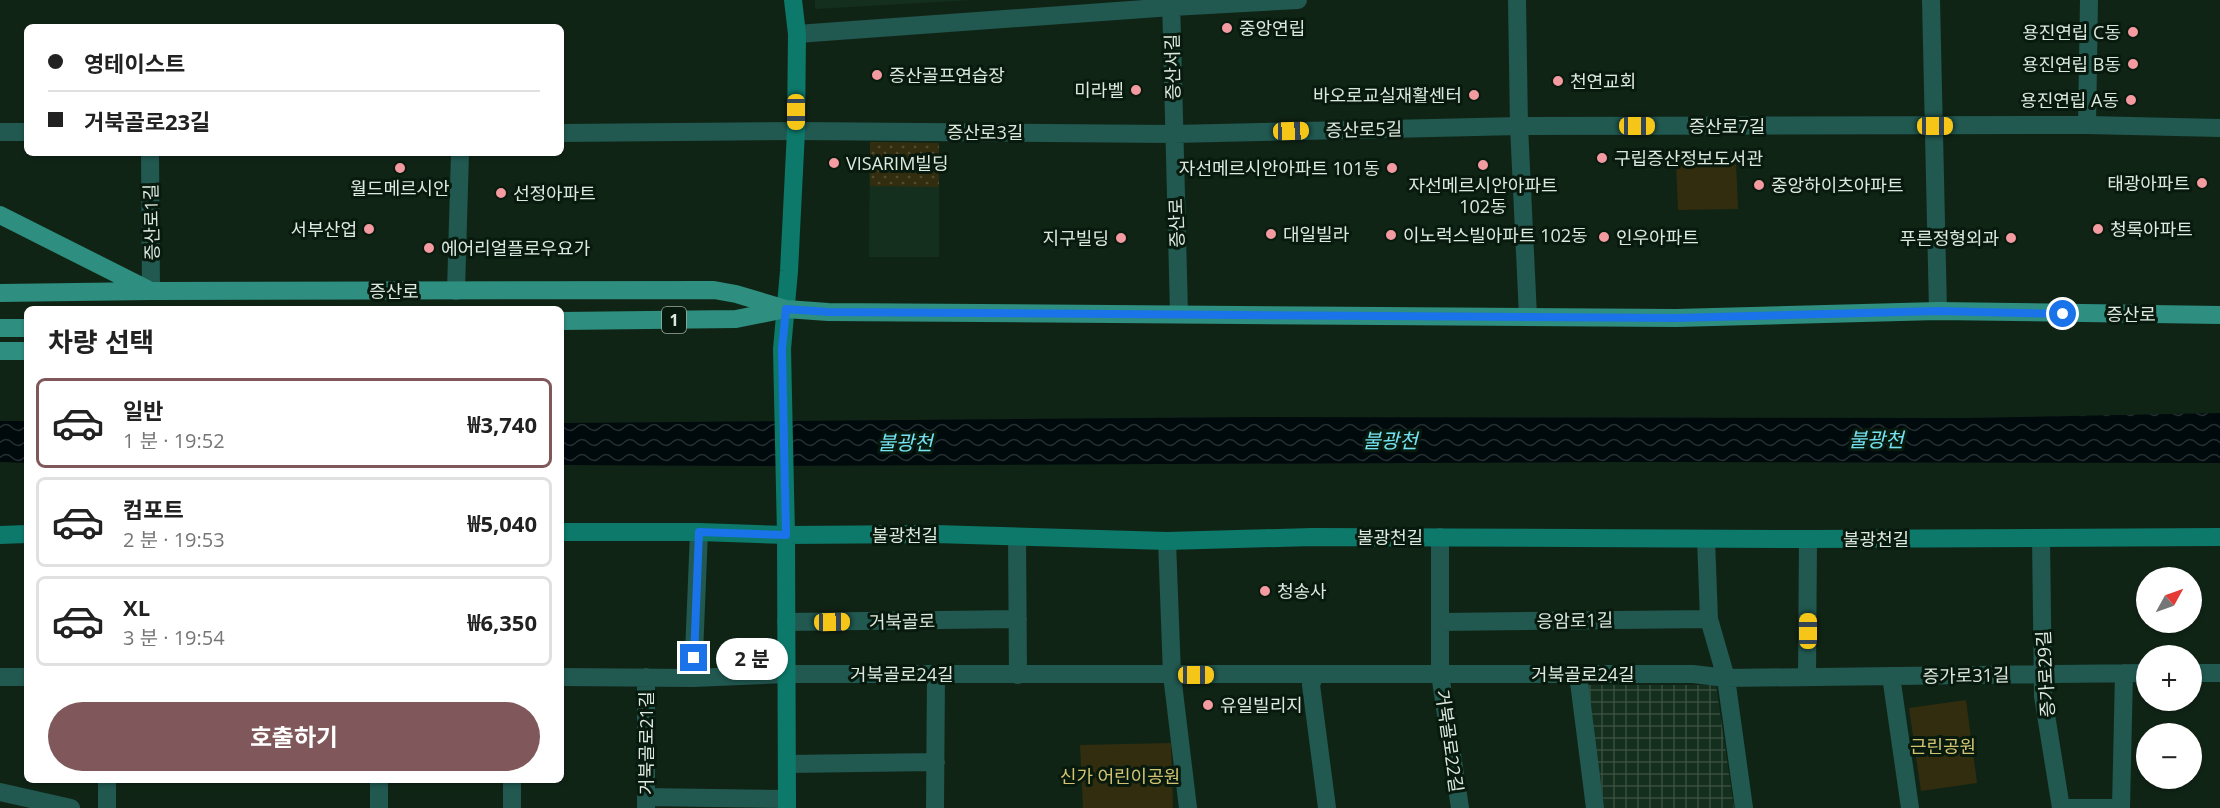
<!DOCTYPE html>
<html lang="ko">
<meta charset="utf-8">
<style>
:root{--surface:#fff;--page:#f6f6f6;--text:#222;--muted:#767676;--line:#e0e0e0;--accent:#80585b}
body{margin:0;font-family:"Open Sans","Noto Sans KR",sans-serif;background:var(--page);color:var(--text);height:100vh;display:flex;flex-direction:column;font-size:22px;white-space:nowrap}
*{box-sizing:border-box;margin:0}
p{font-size:20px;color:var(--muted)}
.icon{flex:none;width:33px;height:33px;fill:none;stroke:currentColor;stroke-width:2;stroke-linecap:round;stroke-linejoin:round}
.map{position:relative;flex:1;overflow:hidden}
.panel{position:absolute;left:24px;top:306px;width:540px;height:477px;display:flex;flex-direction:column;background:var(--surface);border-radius:9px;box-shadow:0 2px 4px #0004}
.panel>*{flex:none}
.hud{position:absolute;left:24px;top:24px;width:540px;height:132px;border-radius:9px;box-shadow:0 2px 4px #0004;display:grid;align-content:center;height:132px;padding:0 24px;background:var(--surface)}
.needle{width:39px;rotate:50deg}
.fabs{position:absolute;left:2136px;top:567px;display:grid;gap:12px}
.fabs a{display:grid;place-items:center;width:66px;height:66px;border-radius:50%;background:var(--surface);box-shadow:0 2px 4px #0004;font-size:30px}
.end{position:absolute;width:27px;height:27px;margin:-14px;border:8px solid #1a73e8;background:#fff;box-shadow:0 0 0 3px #fff}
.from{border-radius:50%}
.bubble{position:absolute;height:42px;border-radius:21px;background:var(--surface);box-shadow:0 2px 4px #0004;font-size:20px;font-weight:700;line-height:42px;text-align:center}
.car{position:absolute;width:18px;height:36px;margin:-18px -9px;border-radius:8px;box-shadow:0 0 4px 2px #0007;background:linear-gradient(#f5c518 24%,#345 0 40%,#f5c518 0 76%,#345 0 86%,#f5c518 0)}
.hud b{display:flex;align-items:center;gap:21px;height:57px;font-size:22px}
.hud b+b{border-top:2px solid var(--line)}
.hud i{width:15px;height:15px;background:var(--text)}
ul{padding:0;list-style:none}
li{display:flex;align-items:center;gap:18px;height:90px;margin:0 12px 9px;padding:0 12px;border:3px solid var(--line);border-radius:9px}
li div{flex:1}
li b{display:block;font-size:22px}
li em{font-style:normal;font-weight:700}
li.active{border-color:var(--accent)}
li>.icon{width:54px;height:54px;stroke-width:1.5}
h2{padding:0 24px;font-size:27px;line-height:72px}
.cta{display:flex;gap:12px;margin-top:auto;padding:12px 24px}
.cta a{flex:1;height:69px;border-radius:36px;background:var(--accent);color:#fff;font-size:24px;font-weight:700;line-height:69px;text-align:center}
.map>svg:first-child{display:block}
.built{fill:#152f1e}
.industrial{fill:url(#industrial-grid)}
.grass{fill:url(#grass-dots)}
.park{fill:#332d0f}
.water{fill:url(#water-waves)}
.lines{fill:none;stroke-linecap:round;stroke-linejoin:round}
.street{stroke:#215850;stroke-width:18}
.secondary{stroke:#0c796b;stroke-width:18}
.primary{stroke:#2e8e7f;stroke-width:18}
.route{stroke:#1a73e8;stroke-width:8}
.poi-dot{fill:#f49aa1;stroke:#071a0d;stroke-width:2}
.labels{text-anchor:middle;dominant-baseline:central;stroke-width:6;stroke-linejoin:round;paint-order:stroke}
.shield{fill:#071a0d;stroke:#9daba1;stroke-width:1.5}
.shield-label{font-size:16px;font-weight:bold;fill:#dde9e0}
.poi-label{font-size:18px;fill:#dde9e0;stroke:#071a0d;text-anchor:start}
.street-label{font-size:18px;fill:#dde9e0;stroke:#071a0d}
.park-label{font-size:18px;fill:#d3c372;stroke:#071a0d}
.water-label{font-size:20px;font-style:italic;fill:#74e2f3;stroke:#071a0d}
</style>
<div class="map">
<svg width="2220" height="808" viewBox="0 0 2220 808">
<defs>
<pattern id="industrial-grid" width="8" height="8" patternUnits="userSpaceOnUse" patternTransform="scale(1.5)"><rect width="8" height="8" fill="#152f1e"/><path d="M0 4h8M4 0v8" fill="none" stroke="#374d3e"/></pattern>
<pattern id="grass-dots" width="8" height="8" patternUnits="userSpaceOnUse" patternTransform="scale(1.5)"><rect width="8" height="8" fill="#332d0f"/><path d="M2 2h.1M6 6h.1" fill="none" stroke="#504b32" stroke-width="1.8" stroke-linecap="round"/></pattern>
<pattern id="water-waves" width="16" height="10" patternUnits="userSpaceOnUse" patternTransform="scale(1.5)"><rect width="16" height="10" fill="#000a0d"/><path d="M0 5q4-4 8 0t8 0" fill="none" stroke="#252e30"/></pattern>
</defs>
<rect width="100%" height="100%" fill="#102416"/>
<path class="built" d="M 815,0 L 972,0 L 815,9 Z
M 870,142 L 939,143 L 939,257 L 869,257 Z"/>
<path class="industrial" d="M 1587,685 L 1716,685 L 1734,808 L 1601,808 Z"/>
<path class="grass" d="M 870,142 L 939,143 L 939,187 L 870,186 Z"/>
<path class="park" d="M 1736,162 L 1738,209 L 1678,210 L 1676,163 Z
M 1966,700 L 1977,783 L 1921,791 L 1909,708 Z
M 1171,743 L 1173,808 L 1083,808 L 1080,745 Z"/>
<path class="water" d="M 2220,413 L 2220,463 L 1632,462 L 744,466 L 561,465 L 561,423 L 1256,417 L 1965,418 Z
M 0,421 L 27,421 L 27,463 L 0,462 Z"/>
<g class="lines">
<path class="street" d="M 1171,0 L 1179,313
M 1517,0 L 1519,126 L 1528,316
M 1931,0 L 1938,311
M 797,34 L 1172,7 L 1298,0
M 2087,125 L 2089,0
M 0,132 L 27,132
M 561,133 L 796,131 L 1173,134 L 1519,126 L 2087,125 L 2220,128
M 150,153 L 151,291
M 456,291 L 460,153
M 1017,537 L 1018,675
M 1440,537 L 1440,674 L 1460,808
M 2041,538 L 2043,696 L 2061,808
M 1706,539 L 1709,619 L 1726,678 L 1744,808
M 1167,541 L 1172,675 L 1188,808
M 786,622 L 1018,619
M 1440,622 L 1709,619
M 2192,673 L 2220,673
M 1315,674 L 1311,685 L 1327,808
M 1578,674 L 1595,808
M 1891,676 L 1910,808
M 0,677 L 27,677
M 561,677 L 693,678 L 786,674 L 1693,674 L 1726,678 L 2146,673
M 1807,677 L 1808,539
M 693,678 L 699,532
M 787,764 L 936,762
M 107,780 L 107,808
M 512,780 L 512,808
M 0,792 L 71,808
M 646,797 L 787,799
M 379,808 L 379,780
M 646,808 L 646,677
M 935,808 L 936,674
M 2061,808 L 2121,808
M 2121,808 L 2124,673"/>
<path class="secondary" d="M 561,532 L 699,532 L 786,535 L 935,534 L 1167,541 L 1312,537 L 1808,539 L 2220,537
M 0,535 L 27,534
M 787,808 L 786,535 L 782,349 L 789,271 L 796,131 L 797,34 L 793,0"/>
<path class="primary" d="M 0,215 L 147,289
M 0,293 L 151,291 L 714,290 L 736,294 L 786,309 L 828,312 L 1676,318 L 1938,311 L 2220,315
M 561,321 L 736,319 L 781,310
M 0,328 L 27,328
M 0,351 L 27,351"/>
</g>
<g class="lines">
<path class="route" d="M 694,658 L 699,532 L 786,535 L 782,349 L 786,309 L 828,312 L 1676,318 L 1938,311 L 2063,314"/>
</g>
<g class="poi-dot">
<circle cx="1227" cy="28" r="6"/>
<circle cx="2133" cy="32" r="6"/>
<circle cx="2133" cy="64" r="6"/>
<circle cx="877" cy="75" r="6"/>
<circle cx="1558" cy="81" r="6"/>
<circle cx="1136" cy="90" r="6"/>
<circle cx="1474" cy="95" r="6"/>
<circle cx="2131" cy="100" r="6"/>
<circle cx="1602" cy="158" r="6"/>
<circle cx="834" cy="163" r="6"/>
<circle cx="1483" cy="165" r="6"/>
<circle cx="400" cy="168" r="6"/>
<circle cx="1392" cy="168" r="6"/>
<circle cx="2202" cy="183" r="6"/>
<circle cx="1759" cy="185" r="6"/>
<circle cx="501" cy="193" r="6"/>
<circle cx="369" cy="229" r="6"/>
<circle cx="2098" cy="229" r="6"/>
<circle cx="1271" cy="234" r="6"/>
<circle cx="1391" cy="235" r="6"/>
<circle cx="1604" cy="237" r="6"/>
<circle cx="1121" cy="238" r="6"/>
<circle cx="2011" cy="238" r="6"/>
<circle cx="429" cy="248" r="6"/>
<circle cx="1265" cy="591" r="6"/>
<circle cx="1208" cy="705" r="6"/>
</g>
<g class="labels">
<rect class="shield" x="662" y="307" width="24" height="26" rx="4.5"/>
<g class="shield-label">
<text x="674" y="320">1</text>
</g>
<g class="poi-label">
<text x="1239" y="28">중앙연립</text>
<text x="2121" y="32" text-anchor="end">용진연립 C동</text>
<text x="2121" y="64" text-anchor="end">용진연립 B동</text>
<text x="889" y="75">증산골프연습장</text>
<text x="1570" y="81">천연교회</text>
<text x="1124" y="90" text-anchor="end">미라벨</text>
<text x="1462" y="95" text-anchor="end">바오로교실재활센터</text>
<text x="2119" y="100" text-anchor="end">용진연립 A동</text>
<text x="1614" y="158">구립증산정보도서관</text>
<text x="846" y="163">VISARIM빌딩</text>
<text x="1380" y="168" text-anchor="end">자선메르시안아파트 101동</text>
<text x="2190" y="183" text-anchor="end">태광아파트</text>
<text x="1483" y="185" text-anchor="middle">자선메르시안아파트<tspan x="1483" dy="21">102동</tspan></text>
<text x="1771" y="185">중앙하이츠아파트</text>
<text x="400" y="188" text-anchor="middle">월드메르시안</text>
<text x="513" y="193">선정아파트</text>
<text x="357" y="229" text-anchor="end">서부산업</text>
<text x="2110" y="229">청록아파트</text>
<text x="1283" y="234">대일빌라</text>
<text x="1403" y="235">이노럭스빌아파트 102동</text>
<text x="1616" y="237">인우아파트</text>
<text x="1109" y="238" text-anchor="end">지구빌딩</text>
<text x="1999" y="238" text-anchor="end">푸른정형외과</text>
<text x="441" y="248">에어리얼플로우요가</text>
<text x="1277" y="591">청송사</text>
<text x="1220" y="705">유일빌리지</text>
</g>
<g class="street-label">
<text transform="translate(1172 67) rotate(-91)">증산서길</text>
<text x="1727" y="126">증산로7길</text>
<text transform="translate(1364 129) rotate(-1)">증산로5길</text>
<text x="985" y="132">증산로3길</text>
<text transform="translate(151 222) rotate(-91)">증산로1길</text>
<text transform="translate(1176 223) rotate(-92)">증산로</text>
<text x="394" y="291">증산로</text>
<text x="2131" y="314">증산로</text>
<text x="905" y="535">불광천길</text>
<text x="1390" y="537">불광천길</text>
<text x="1876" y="539">불광천길</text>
<text transform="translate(1575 620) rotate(-1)">응암로1길</text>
<text transform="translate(902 621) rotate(-1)">거북골로</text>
<text x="902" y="674">거북골로24길</text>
<text x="1583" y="674">거북골로24길</text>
<text transform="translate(2045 674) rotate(-93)">증가로29길</text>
<text transform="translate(1966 675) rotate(-1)">증가로31길</text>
<text transform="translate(1450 741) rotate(82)">거북골로22길</text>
<text transform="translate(646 743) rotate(-90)">거북골로21길</text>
</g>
<g class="park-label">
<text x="1943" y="746">근린공원</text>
<text x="1120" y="776">신가 어린이공원</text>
</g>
<g class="water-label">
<text x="1876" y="439">불광천</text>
<text x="1390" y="440">불광천</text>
<text x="905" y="442">불광천</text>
</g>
</g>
</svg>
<div class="fabs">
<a><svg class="needle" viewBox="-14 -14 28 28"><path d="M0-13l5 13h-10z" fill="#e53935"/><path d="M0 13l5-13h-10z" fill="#767676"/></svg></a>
<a>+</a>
<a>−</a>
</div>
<i class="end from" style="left:2063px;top:314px"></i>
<i class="end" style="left:694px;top:658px"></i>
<div class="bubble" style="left:716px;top:638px;width:72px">2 분</div>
<i class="car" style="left:796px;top:112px;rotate:180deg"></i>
<i class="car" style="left:1637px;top:126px;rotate:90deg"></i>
<i class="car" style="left:1935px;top:126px;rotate:90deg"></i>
<i class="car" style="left:1291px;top:131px;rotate:88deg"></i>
<i class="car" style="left:832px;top:622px;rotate:89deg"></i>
<i class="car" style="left:1808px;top:631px;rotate:0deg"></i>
<i class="car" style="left:1196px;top:675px;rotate:90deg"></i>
<div class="hud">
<b><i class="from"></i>영테이스트</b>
<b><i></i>거북골로23길</b>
</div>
<section class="panel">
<h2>차량 선택</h2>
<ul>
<li class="active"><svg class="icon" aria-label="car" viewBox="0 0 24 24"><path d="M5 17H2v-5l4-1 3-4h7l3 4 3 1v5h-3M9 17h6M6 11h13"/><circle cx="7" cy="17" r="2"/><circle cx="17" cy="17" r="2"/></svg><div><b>일반</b><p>1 분 · 19:52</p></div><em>₩3,740</em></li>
<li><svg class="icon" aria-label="car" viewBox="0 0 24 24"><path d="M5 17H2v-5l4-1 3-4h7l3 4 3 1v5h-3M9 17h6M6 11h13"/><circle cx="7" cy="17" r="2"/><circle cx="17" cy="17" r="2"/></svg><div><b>컴포트</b><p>2 분 · 19:53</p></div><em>₩5,040</em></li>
<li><svg class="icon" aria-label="car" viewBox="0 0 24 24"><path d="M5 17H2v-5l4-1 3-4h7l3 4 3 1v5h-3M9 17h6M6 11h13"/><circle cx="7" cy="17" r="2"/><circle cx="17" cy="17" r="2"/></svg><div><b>XL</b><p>3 분 · 19:54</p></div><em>₩6,350</em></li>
</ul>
<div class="cta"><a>호출하기</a></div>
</section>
</div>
